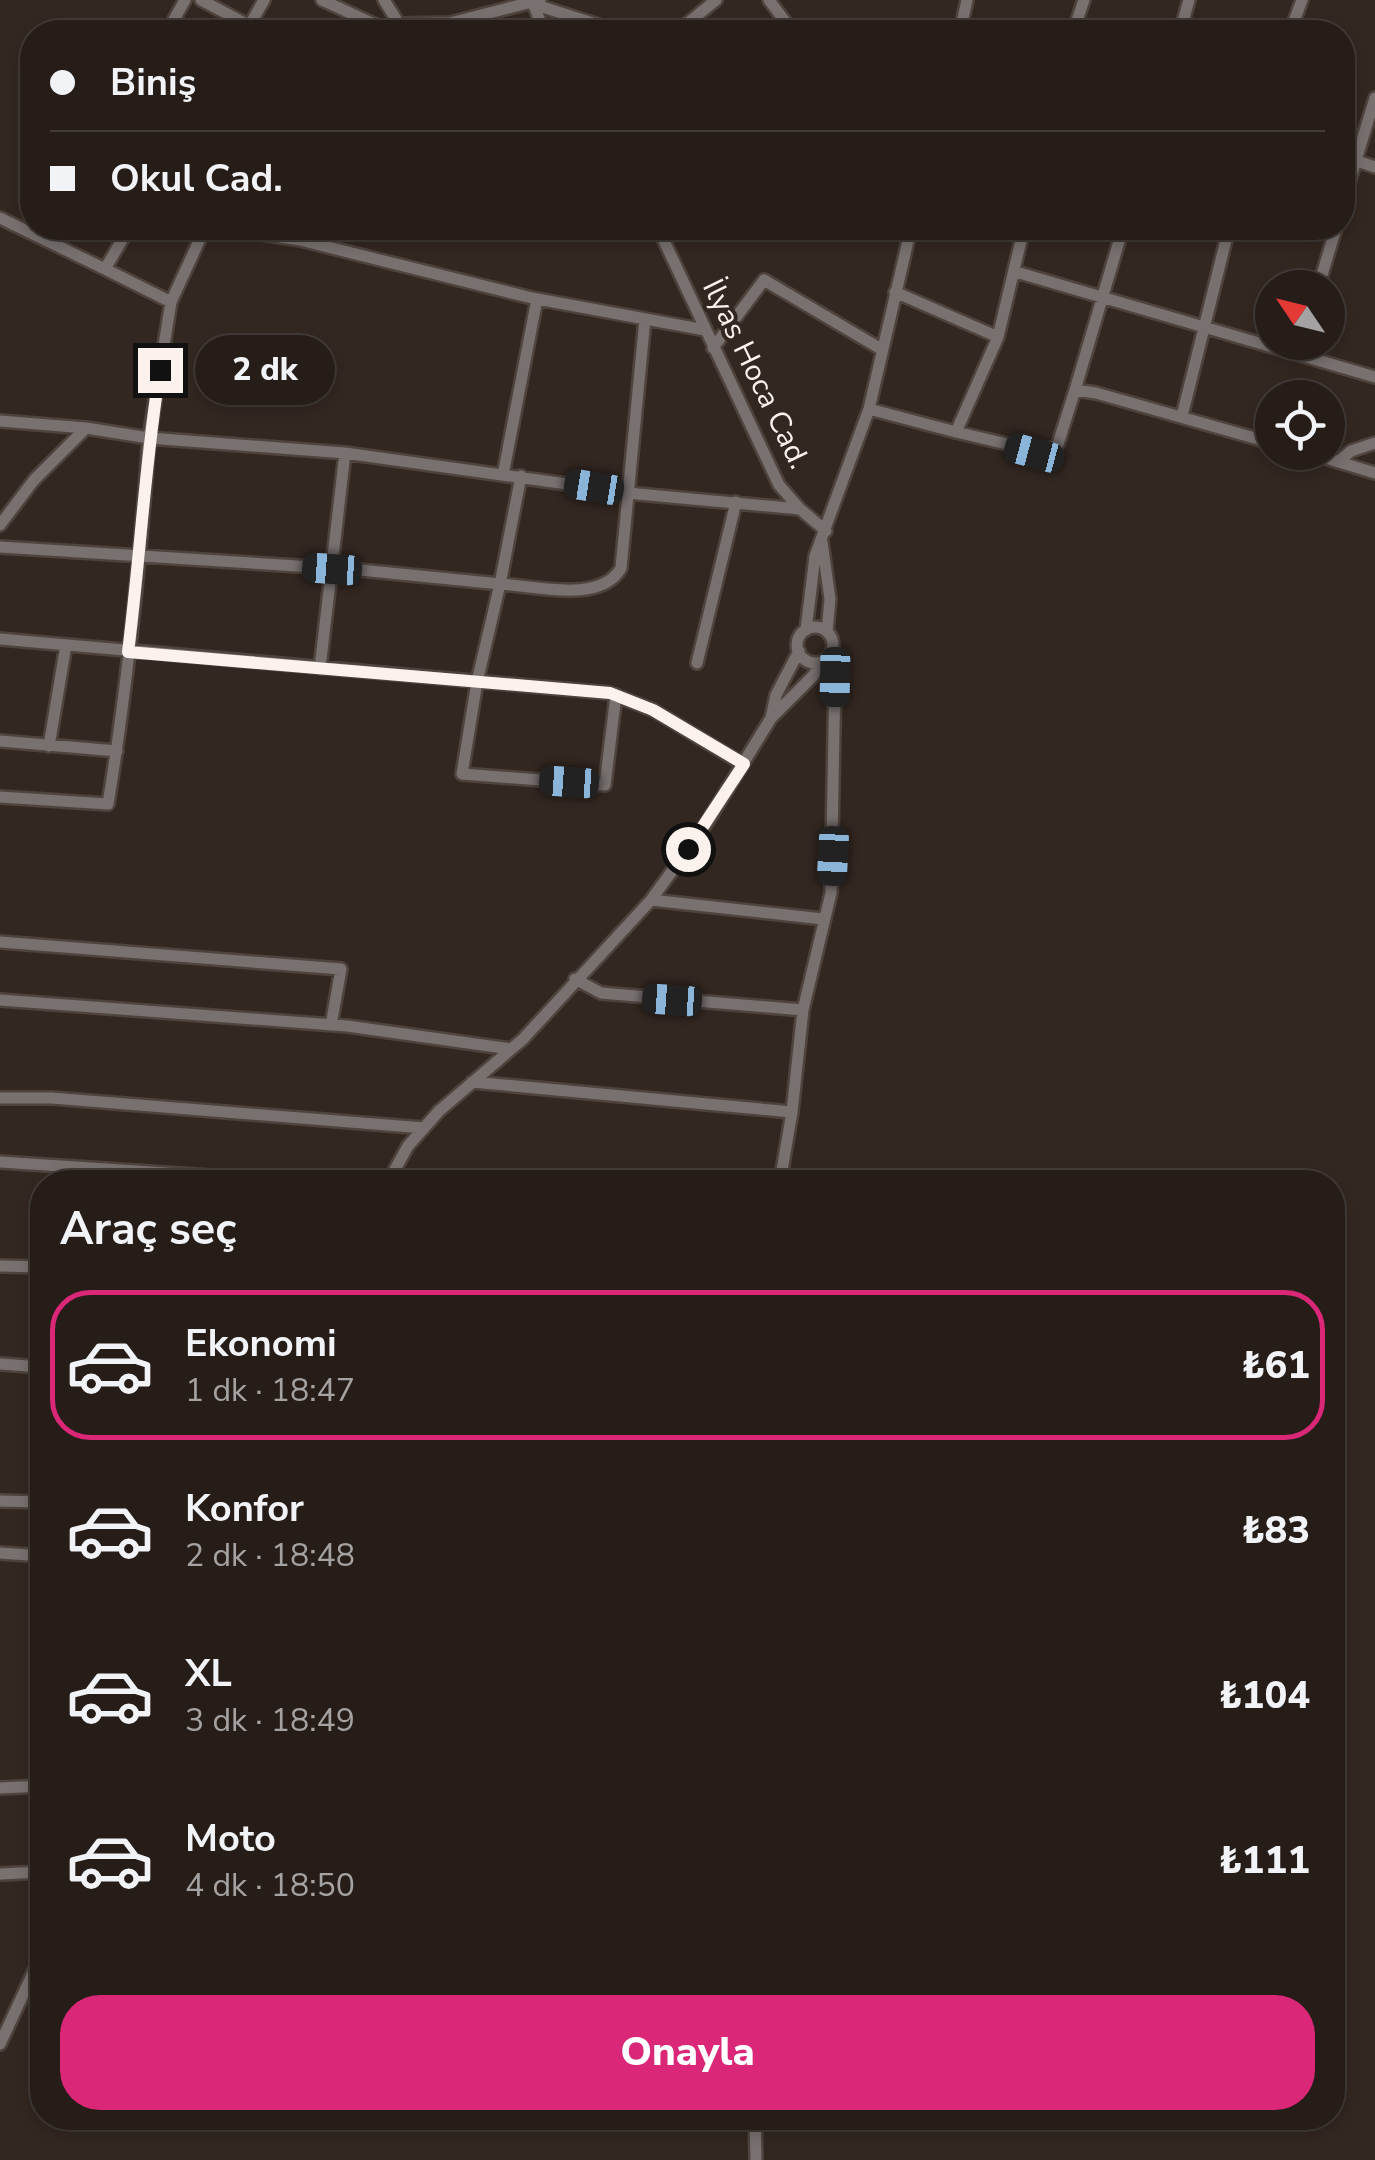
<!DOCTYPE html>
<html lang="tr">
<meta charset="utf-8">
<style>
:root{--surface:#261d19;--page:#2e2622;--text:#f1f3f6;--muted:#a4a2a2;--line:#423b38;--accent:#db2777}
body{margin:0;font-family:"Nunito Sans",sans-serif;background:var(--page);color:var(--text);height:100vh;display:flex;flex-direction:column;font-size:38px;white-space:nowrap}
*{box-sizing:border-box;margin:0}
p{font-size:32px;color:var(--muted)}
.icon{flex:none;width:55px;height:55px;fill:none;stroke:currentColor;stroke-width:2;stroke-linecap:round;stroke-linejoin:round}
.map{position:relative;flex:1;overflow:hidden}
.side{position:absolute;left:30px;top:1170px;width:1315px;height:960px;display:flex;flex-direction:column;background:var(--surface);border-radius:40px;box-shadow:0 5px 15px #0003,0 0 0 2px var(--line)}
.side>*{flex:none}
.hud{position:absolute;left:20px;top:20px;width:1335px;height:220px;border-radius:40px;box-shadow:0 5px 15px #0003,0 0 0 2px var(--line);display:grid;align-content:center;height:220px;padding:0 30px;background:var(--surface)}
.needle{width:65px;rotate:305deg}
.fabs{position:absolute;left:1255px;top:270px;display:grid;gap:20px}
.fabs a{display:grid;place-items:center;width:90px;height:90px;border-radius:50%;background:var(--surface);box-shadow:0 5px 15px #0003,0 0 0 2px var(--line);font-size:50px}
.end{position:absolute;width:45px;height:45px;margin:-22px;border:12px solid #fbf2ee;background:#111;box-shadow:0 0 0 5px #111}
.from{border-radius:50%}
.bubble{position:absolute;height:70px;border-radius:35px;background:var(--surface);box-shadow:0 5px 15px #0003,0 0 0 2px var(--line);font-size:32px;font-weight:800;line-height:70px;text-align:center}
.car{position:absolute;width:30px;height:60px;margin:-30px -15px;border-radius:12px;box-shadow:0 0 8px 2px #0007;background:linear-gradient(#222 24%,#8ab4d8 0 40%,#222 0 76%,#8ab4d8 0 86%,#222 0)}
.hud b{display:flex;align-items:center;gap:35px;height:95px;font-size:38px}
.hud b+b{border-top:2px solid var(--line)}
.hud i{width:25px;height:25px;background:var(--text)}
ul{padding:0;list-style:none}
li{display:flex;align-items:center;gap:30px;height:150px;margin:0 20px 15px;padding:0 10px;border:5px solid transparent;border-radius:40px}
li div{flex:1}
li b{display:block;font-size:38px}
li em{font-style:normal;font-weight:800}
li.active{border-color:var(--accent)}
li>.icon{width:90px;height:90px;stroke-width:1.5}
h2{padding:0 30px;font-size:45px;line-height:120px}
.action{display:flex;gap:20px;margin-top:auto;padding:20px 30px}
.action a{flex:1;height:115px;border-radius:40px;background:var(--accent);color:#fff;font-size:40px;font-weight:800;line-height:115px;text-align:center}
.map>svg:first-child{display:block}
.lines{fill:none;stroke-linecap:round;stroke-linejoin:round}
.minor-casing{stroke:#4f433e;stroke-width:16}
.minor{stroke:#787170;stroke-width:11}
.route{stroke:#fbf2ee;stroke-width:12}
.labels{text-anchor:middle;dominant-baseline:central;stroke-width:8;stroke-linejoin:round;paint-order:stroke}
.street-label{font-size:30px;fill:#fbf2ee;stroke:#332721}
</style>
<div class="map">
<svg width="1375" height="2160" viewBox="0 0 1375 2160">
<rect width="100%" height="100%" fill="#332721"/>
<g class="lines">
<defs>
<path id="minor" d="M 201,0 L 250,26
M 322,0 L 387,30
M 384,0 L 399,24
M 532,0 L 544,32
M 769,0 L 793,32
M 533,4 L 621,32
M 167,32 L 185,0
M 246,32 L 264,0
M 383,32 L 399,24 L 450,23 L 540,0
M 677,32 L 716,0
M 848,32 L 870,26 L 907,32
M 960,32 L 967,0
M 1073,32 L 1084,0
M 1180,32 L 1189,0
M 1290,32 L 1302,0
M 1342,156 L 1375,167
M 1342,206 L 1375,98
M 0,218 L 105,269
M 129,228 L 105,269 L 171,302
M 221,228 L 300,240 L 532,298 L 705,330
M 658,228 L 779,485 L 800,509 L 826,531
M 1016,272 L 1375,377
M 1318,288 L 1336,228
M 895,292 L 998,337
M 713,348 L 764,280 L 881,349
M 1075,390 L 1123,228
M 869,409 L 956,432 L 998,337 L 1024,228
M 1182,416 L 1229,228
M 0,421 L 86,428
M 956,432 L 1045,453 L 1058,444 L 1075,390 L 1096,393 L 1272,443
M 1306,452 L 1375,473
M 1338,462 L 1351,451 L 1375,443
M 503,475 L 537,299
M 0,525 L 34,480 L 86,428 L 149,438 L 171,302 L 205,228
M 822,542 L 830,599 L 827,632
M 0,547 L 360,570 L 500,584 L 521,476
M797 645a18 18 0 1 1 36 0a18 18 0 1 1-36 0Z
M 806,630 L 815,556 L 869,409 L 911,228
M 0,639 L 609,693 L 653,710 L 743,764
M 697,663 L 736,502
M 320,668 L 345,453
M 616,695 L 605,785 L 462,774 L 477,682 L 500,584 C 535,586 601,604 621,568 L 645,319
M 771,718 L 776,695 L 799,651
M 0,741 L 117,751
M 49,746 L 66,645
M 0,797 L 108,804 C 128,683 140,561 149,438 L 345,453 L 638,494 L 800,509
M 651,900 L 823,919
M 0,942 L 341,969 L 331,1025
M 575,979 L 601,993 L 803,1010
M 0,1000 L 347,1026 L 511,1049
M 472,1082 L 792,1112
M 0,1098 L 52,1098 L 424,1128
M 0,1162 L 301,1182
M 388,1182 L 408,1146 L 439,1111 L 523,1039 L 651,900 L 706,824 L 771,718 L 813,676 L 821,662
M 780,1182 L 792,1112 L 803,1010 L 831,893 L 835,677 L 828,657
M 0,1266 L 42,1267
M 0,1364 L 42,1367
M 0,1501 L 42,1502
M 0,1553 L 42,1556
M 0,1788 L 42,1786
M 0,1874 L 42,1872
M 0,2044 L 42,1954
M 755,2118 L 756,2160"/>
</defs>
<use href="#minor" class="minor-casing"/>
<use href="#minor" class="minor"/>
</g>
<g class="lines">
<path class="route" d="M 160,370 C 145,463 140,558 128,652 L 610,693 L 653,710 L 744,764 L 688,849"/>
</g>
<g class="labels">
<g class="street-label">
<text transform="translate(756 374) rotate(64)">İlyas Hoca Cad.</text>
</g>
</g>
</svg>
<div class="fabs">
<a><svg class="needle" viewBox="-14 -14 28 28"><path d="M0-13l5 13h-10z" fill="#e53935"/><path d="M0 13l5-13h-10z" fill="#a4a2a2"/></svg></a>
<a><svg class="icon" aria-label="locate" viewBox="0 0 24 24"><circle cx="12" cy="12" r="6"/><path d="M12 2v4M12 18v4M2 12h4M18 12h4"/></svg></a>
</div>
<i class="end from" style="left:688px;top:849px"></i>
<i class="end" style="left:160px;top:370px"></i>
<div class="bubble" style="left:195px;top:335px;width:140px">2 dk</div>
<i class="car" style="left:1034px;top:453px;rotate:285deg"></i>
<i class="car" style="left:594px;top:487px;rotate:279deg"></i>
<i class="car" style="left:332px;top:569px;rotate:274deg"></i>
<i class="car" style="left:835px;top:677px;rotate:181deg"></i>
<i class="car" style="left:569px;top:782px;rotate:274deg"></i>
<i class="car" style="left:833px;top:856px;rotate:183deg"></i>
<i class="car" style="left:672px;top:1000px;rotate:274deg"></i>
<div class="hud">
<b><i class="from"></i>Biniş</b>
<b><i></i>Okul Cad.</b>
</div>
<section class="side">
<h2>Araç seç</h2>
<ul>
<li class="active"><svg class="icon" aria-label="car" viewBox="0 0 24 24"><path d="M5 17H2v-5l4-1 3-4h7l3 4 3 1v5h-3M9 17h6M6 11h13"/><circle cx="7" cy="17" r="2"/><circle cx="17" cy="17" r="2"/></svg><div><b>Ekonomi</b><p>1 dk · 18:47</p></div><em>₺61</em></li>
<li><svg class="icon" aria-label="car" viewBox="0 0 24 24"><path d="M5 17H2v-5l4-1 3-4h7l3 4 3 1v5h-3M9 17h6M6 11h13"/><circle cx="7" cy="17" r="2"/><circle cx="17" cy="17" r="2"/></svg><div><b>Konfor</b><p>2 dk · 18:48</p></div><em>₺83</em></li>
<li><svg class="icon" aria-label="car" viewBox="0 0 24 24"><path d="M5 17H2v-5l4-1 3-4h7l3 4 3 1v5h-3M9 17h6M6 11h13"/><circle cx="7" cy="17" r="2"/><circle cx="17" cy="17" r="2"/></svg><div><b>XL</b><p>3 dk · 18:49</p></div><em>₺104</em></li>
<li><svg class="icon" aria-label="car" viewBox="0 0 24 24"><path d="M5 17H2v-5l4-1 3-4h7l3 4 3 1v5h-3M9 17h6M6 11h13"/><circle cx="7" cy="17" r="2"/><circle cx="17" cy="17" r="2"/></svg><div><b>Moto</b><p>4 dk · 18:50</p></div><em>₺111</em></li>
</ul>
<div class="action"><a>Onayla</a></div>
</section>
</div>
